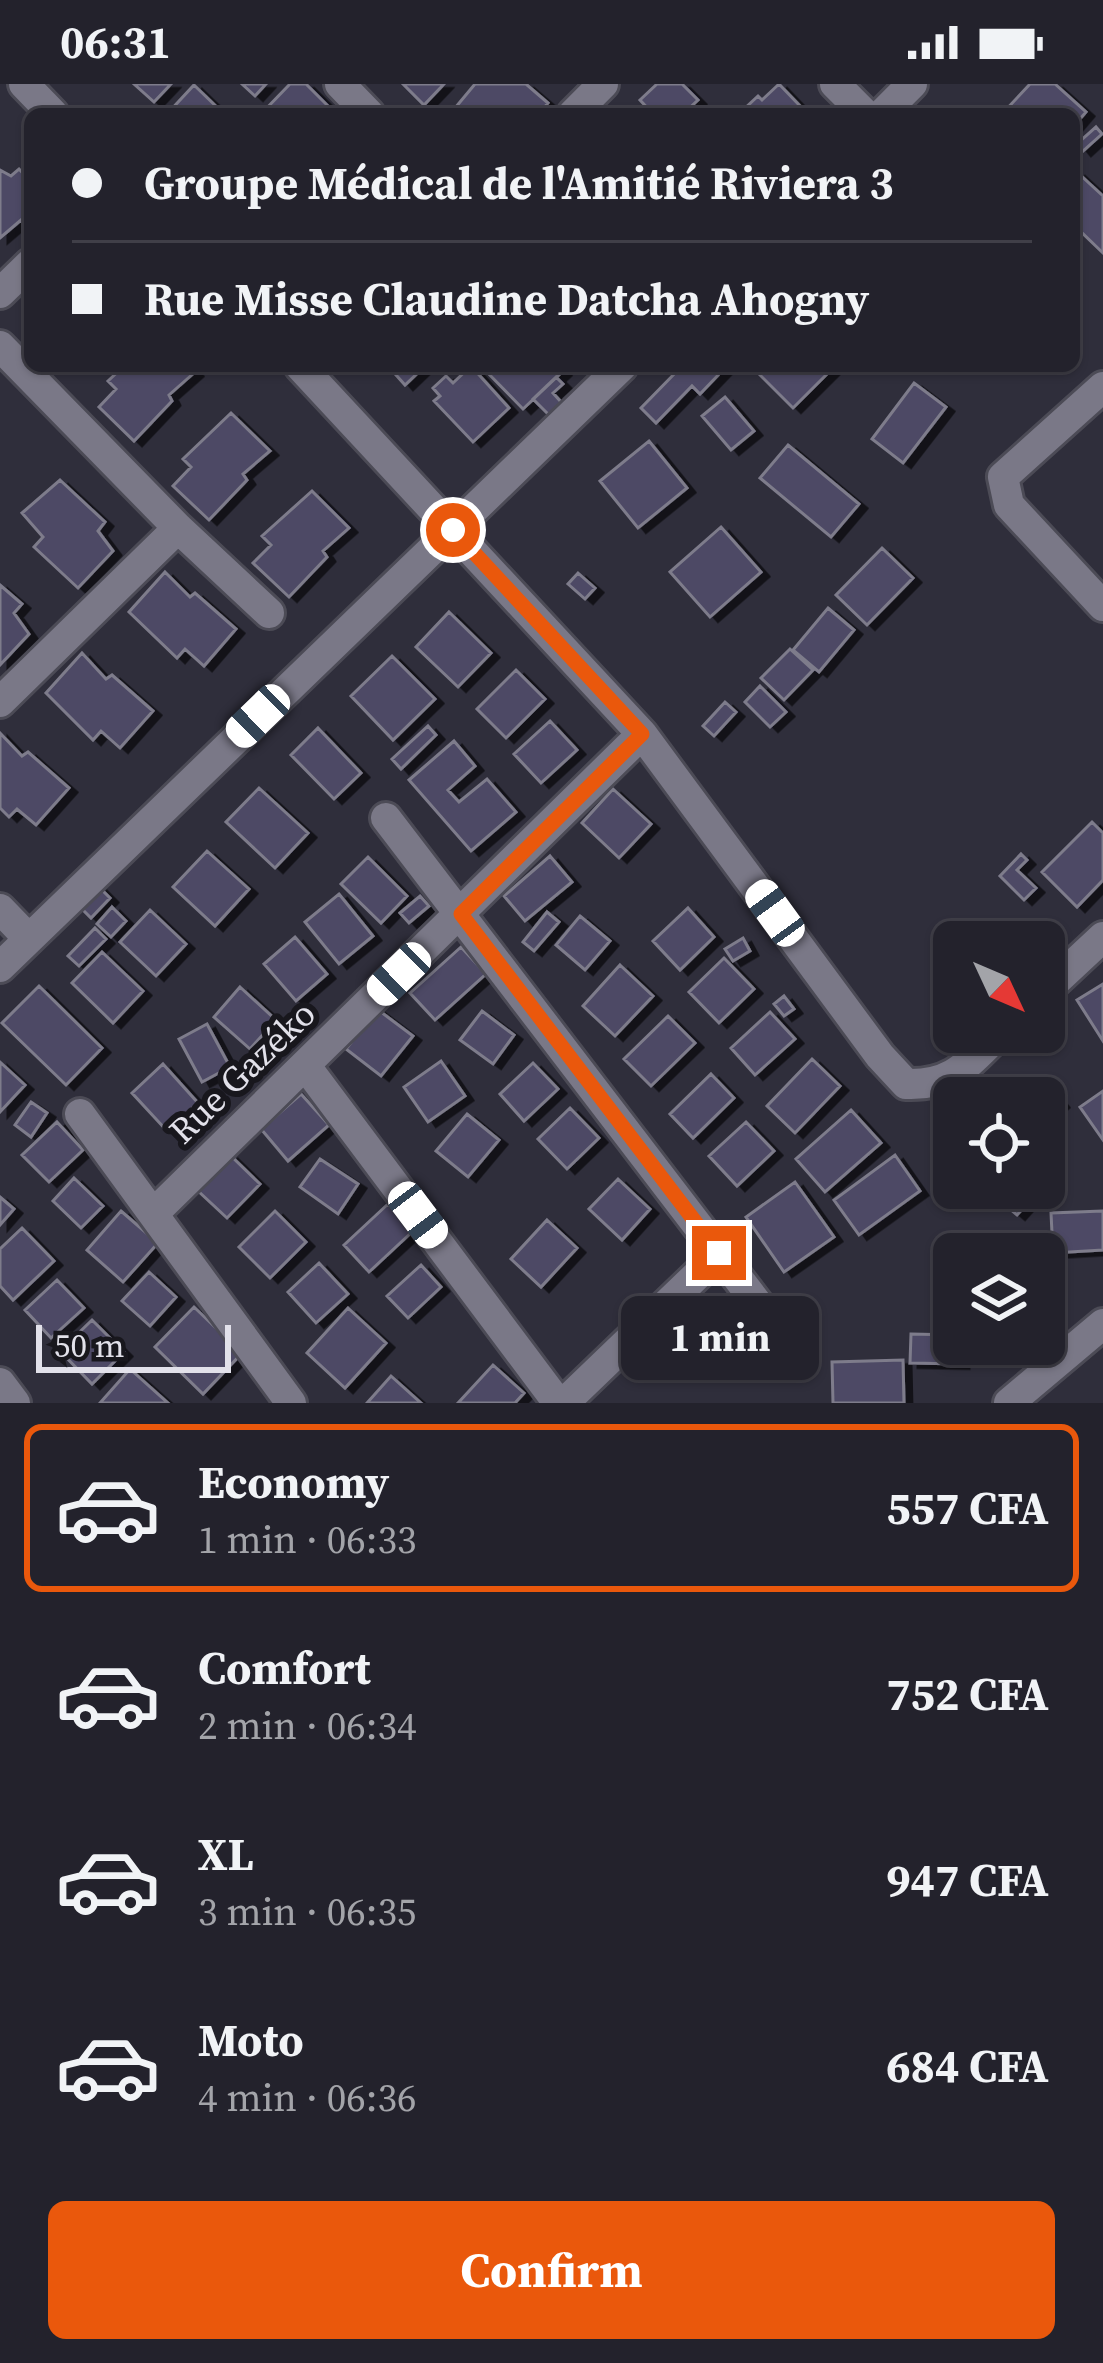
<!DOCTYPE html>
<meta charset="utf-8">
<style>
:root{--surface:#23222c;--page:#2f2f38;--text:#f1f3f6;--muted:#a3a4a9;--line:#403f48;--accent:#ea580c}
body{margin:0;font-family:"Source Serif 4",serif;background:var(--page);color:var(--text);height:100vh;display:flex;flex-direction:column;font-size:45px;white-space:nowrap}
*{box-sizing:border-box;margin:0}
p{font-size:39px;color:var(--muted)}
.icon{flex:none;width:66px;height:66px;fill:none;stroke:currentColor;stroke-width:2;stroke-linecap:round;stroke-linejoin:round}
.map{position:relative;height:1319px;overflow:hidden}
.side{display:flex;flex-direction:column;background:var(--surface);flex:1}
.side>*{flex:none}
.guide{position:absolute;left:24px;top:24px;width:1056px;height:264px;border-radius:18px;box-shadow:0 3px 9px #0004,0 0 0 3px var(--line);display:grid;align-content:center;height:264px;padding:0 48px;background:var(--surface)}
.needle{width:78px;rotate:134deg}
.tools{position:absolute;left:933px;top:837px;display:grid;gap:24px}
.tools a{display:grid;place-items:center;width:132px;height:132px;border-radius:18px;background:var(--surface);box-shadow:0 3px 9px #0004,0 0 0 3px var(--line);font-size:60px}
.scale{position:absolute;left:36px;bottom:30px;width:195px;box-sizing:border-box;padding-left:12px;border:6px solid #e2e1ea;border-top:0;font-size:33px;line-height:42px;white-space:nowrap;color:#e2e1ea;-webkit-text-stroke:9px #18171d;paint-order:stroke}
.end{position:absolute;width:54px;height:54px;margin:-27px;border:15px solid #ea580c;background:#fff;box-shadow:0 0 0 6px #fff}
.from{border-radius:50%}
.bubble{position:absolute;height:84px;border-radius:18px;background:var(--surface);box-shadow:0 3px 9px #0004,0 0 0 3px var(--line);font-size:39px;font-weight:700;line-height:84px;text-align:center}
.car{position:absolute;width:36px;height:72px;margin:-36px -18px;border-radius:15px;box-shadow:0 0 9px 3px #0007;background:linear-gradient(#fff 24%,#345 0 40%,#fff 0 76%,#345 0 86%,#fff 0)}
.guide b{display:flex;align-items:center;gap:42px;height:114px;font-size:45px}
.guide b+b{border-top:3px solid var(--line)}
.guide i{width:30px;height:30px;background:var(--text)}
ul{padding:21px 0 0;list-style:none}
li{display:flex;align-items:center;gap:36px;height:168px;margin:0 24px 18px;padding:0 24px;border:6px solid transparent;border-radius:18px}
li div{flex:1}
li b{display:block;font-size:45px}
li em{font-style:normal;font-weight:700}
li.selected{border-color:var(--accent)}
li>.icon{width:108px;height:108px;stroke-width:1.5}
.primary-button{display:flex;gap:24px;margin-top:auto;padding:24px 48px}
.primary-button a{flex:1;height:138px;border-radius:18px;background:var(--accent);color:#fff;font-size:48px;font-weight:700;line-height:138px;text-align:center}
.status{display:flex;justify-content:space-between;align-items:center;height:84px;padding:0 60px;background:var(--surface);direction:ltr}
.status svg{height:33px;fill:currentColor}
.map>svg:first-child{display:block}
.building{fill:#4d4a65;stroke:#7e7c8b;stroke-width:3;filter:url(#shadow)}
.lines{fill:none;stroke-linecap:round;stroke-linejoin:round}
.street-casing{stroke:#4c4b56;stroke-width:36}
.street{stroke:#7a7887;stroke-width:30}
.route{stroke:#ea580c;stroke-width:15}
.labels{text-anchor:middle;dominant-baseline:central;stroke-width:12;stroke-linejoin:round;paint-order:stroke}
.street-label{font-size:36px;fill:#e2e1ea;stroke:#18171d}
</style>
<div class="status"><b>06:31</b><svg viewBox="0 0 49 12"><path d="M0 12V9h3v3zM5 12V6h3v6zM10 12V3h3v9zM15 12V0h3v12zM26 1h20v11H26zM47 4h2v5h-2z"/></svg></div>
<div class="map">
<svg width="1103" height="1319" viewBox="0 0 1103 1319">
<defs>
<filter id="shadow"><feDropShadow dx="8" dy="4.5" stdDeviation="0" flood-color="#0009"/></filter>
</defs>
<rect width="100%" height="100%" fill="#2f2e3b"/>
<path class="building" d="M 134,0 L 171,0 L 154,18 Z
M 242,0 L 266,0 L 255,12 Z
M 290,0 L 306,0 L 330,24 L 324,30 L 261,30 Z
M 403,0 L 444,0 L 424,21 Z
M 475,0 L 526,0 L 548,19 L 539,30 L 450,30 Z
M 657,0 L 682,0 L 698,16 L 683,30 L 653,30 L 640,16 Z
M 779,0 L 802,24 L 796,30 L 741,28 L 758,12 L 762,16 Z
M 1030,0 L 1055,0 L 1086,28 L 1074,42 L 1074,30 L 1002,30 Z
M 194,1 L 224,30 L 167,30 Z
M 1096,43 L 1102,50 L 1083,67 L 1077,60 Z
M 19,85 L 30,97 L 30,143 L 21,136 L 0,154 L 0,86 L 11,92 Z
M 1077,88 L 1103,112 L 1103,169 L 1074,141 L 1074,91 Z
M 124,282 L 189,282 L 195,288 L 169,311 L 172,317 L 134,357 L 99,323 L 116,305 L 108,297 Z
M 388,282 L 425,282 L 405,301 Z
M 471,282 L 509,324 L 473,358 L 434,317 L 440,312 L 433,304 L 446,292 L 453,299 Z
M 481,282 L 557,282 L 563,287 L 523,325 Z
M 682,282 L 720,282 L 723,286 L 700,310 L 692,302 L 656,339 L 641,324 Z
M 751,282 L 835,282 L 793,324 Z
M 556,293 L 563,300 L 553,309 L 562,319 L 549,331 L 533,315 Z
M 914,299 L 946,323 L 903,379 L 872,355 Z
M 725,313 L 754,347 L 731,366 L 702,332 Z
M 231,329 L 270,367 L 243,390 L 247,396 L 209,436 L 173,402 L 191,383 L 183,375 Z
M 649,357 L 687,404 L 638,444 L 600,397 Z
M 788,361 L 859,420 L 831,453 L 760,394 Z
M 60,396 L 105,438 L 98,447 L 113,467 L 78,504 L 34,463 L 43,453 L 22,429 Z
M 312,407 L 349,444 L 323,467 L 327,473 L 289,513 L 253,479 L 271,461 L 262,452 Z
M 721,443 L 761,488 L 710,533 L 670,488 Z
M 882,464 L 913,494 L 867,541 L 836,511 Z
M 165,488 L 190,513 L 195,509 L 236,545 L 204,582 L 185,565 L 177,574 L 129,528 Z
M 578,489 L 595,504 L 585,515 L 568,500 Z
M 0,501 L 22,520 L 14,529 L 29,550 L 0,581 Z
M 828,524 L 854,546 L 819,588 L 793,566 Z
M 449,528 L 491,569 L 458,603 L 416,563 Z
M 790,565 L 813,586 L 784,616 L 761,594 Z
M 82,569 L 106,595 L 112,591 L 153,627 L 120,664 L 101,647 L 93,656 L 46,609 Z
M 392,572 L 435,615 L 393,656 L 351,612 Z
M 516,586 L 545,615 L 506,654 L 477,625 Z
M 760,602 L 786,628 L 770,643 L 745,618 Z
M 725,618 L 736,628 L 714,652 L 703,642 Z
M 550,637 L 577,666 L 541,699 L 514,670 Z
M 428,642 L 436,651 L 401,685 L 392,675 Z
M 318,644 L 361,689 L 334,715 L 291,671 Z
M 0,649 L 22,672 L 28,668 L 69,704 L 36,741 L 17,725 L 9,733 L 0,724 Z
M 454,657 L 475,682 L 448,706 L 459,718 L 487,695 L 516,728 L 471,767 L 409,696 Z
M 259,704 L 308,749 L 275,784 L 226,738 Z
M 613,705 L 651,740 L 619,774 L 582,739 Z
M 1092,738 L 1103,749 L 1103,796 L 1077,823 L 1042,788 Z
M 207,767 L 249,805 L 215,842 L 173,803 Z
M 1021,770 L 1027,776 L 1017,786 L 1036,804 L 1024,816 L 1000,792 Z
M 550,772 L 572,798 L 525,837 L 504,812 Z
M 368,773 L 407,812 L 381,839 L 341,800 Z
M 99,803 L 110,814 L 91,834 L 80,823 Z
M 339,810 L 373,852 L 339,880 L 305,838 Z
M 420,812 L 429,822 L 409,839 L 400,829 Z
M 112,823 L 126,837 L 111,853 L 97,840 Z
M 688,824 L 714,853 L 680,886 L 653,857 Z
M 150,826 L 186,860 L 156,892 L 120,858 Z
M 547,828 L 559,838 L 534,867 L 523,858 Z
M 580,832 L 610,857 L 585,886 L 556,861 Z
M 95,844 L 106,855 L 79,882 L 68,872 Z
M 295,853 L 327,890 L 296,917 L 264,880 Z
M 743,854 L 750,867 L 733,877 L 725,865 Z
M 461,863 L 486,890 L 435,936 L 410,909 Z
M 102,868 L 143,907 L 113,939 L 72,899 Z
M 724,874 L 754,905 L 719,939 L 689,908 Z
M 620,881 L 653,912 L 615,952 L 583,922 Z
M 1103,900 L 1103,957 L 1077,916 Z
M 39,902 L 102,964 L 66,1001 L 2,939 Z
M 240,903 L 276,936 L 250,965 L 214,933 Z
M 784,912 L 794,925 L 784,932 L 774,920 Z
M 377,925 L 413,952 L 381,992 L 346,965 Z
M 482,927 L 514,951 L 493,980 L 460,956 Z
M 770,928 L 795,955 L 755,991 L 731,964 Z
M 668,932 L 695,959 L 651,1002 L 624,975 Z
M 207,940 L 230,983 L 202,998 L 179,955 Z
M 812,975 L 840,1002 L 795,1049 L 767,1022 Z
M 441,977 L 465,1012 L 428,1038 L 404,1003 Z
M 0,978 L 25,1001 L 0,1028 Z
M 533,979 L 558,1005 L 524,1037 L 500,1010 Z
M 163,980 L 198,1019 L 167,1047 L 132,1009 Z
M 711,990 L 734,1014 L 693,1054 L 670,1030 Z
M 1044,999 L 1061,1019 L 1044,1034 L 1044,1014 L 1027,1014 Z
M 1103,1007 L 1103,1056 L 1080,1023 Z
M 301,1010 L 329,1041 L 288,1077 L 261,1045 Z
M 31,1018 L 47,1029 L 31,1053 L 15,1041 Z
M 570,1024 L 599,1054 L 567,1085 L 538,1055 Z
M 851,1026 L 881,1059 L 825,1108 L 796,1075 Z
M 467,1030 L 499,1056 L 468,1093 L 436,1067 Z
M 57,1038 L 83,1066 L 49,1098 L 22,1071 Z
M 746,1038 L 774,1067 L 737,1102 L 709,1072 Z
M 230,1071 L 260,1100 L 227,1134 L 197,1106 Z
M 895,1071 L 920,1107 L 859,1151 L 834,1116 Z
M 320,1075 L 358,1100 L 338,1130 L 300,1103 Z
M 74,1094 L 103,1122 L 81,1144 L 53,1117 Z
M 618,1095 L 650,1125 L 622,1156 L 589,1125 Z
M 795,1098 L 834,1153 L 784,1188 L 746,1133 Z
M 985,1104 L 1025,1104 L 1034,1112 L 1017,1131 Z
M 0,1113 L 14,1125 L 0,1141 Z
M 388,1120 L 413,1147 L 369,1188 L 344,1161 Z
M 121,1127 L 158,1159 L 123,1198 L 87,1166 Z
M 275,1127 L 306,1158 L 270,1194 L 239,1163 Z
M 1103,1127 L 1103,1166 L 1053,1169 L 1051,1129 Z
M 547,1136 L 577,1164 L 541,1203 L 511,1175 Z
M 22,1144 L 54,1177 L 13,1216 L 0,1202 L 0,1165 Z
M 1032,1151 L 1032,1170 L 969,1170 L 968,1153 Z
M 319,1179 L 348,1210 L 316,1239 L 288,1208 Z
M 421,1181 L 441,1203 L 408,1234 L 387,1212 Z
M 149,1188 L 176,1213 L 150,1242 L 122,1217 Z
M 57,1196 L 84,1224 L 51,1254 L 25,1226 Z
M 194,1223 L 242,1269 L 203,1310 L 155,1263 Z
M 348,1224 L 386,1259 L 345,1304 L 307,1269 Z
M 92,1236 L 124,1268 L 92,1300 L 60,1267 Z
M 911,1250 L 954,1251 L 954,1260 L 961,1260 L 961,1280 L 910,1279 Z
M 903,1276 L 904,1319 L 833,1319 L 832,1278 Z
M 493,1281 L 524,1309 L 515,1319 L 458,1319 Z
M 130,1285 L 168,1319 L 100,1319 Z
M 391,1292 L 421,1319 L 367,1319 Z"/>
<g class="lines">
<defs>
<path id="street" d="M 24,0 L 53,30
M 340,0 L 369,30
M 835,0 L 865,30
M 573,30 L 603,0
M 882,30 L 912,0
M 0,209 L 30,180
M 0,262 L 178,444 L 269,529
M 300,282 L 642,650 L 880,972 L 906,1000 C 954,1002 969,978 1001,948
M 1103,303 L 1003,393 L 1009,421 L 1103,522
M 0,618 L 178,444
M 386,734 L 773,1240
M 0,825 L 28,854
M 0,883 L 622,282
M 1044,908 L 1103,853
M 305,981 L 558,1319
M 80,1030 L 291,1319
M 153,1130 L 642,650
M 0,1299 L 15,1319
M 564,1319 L 719,1170
M 1009,1319 L 1103,1240"/>
</defs>
<use href="#street" class="street-casing"/>
<use href="#street" class="street"/>
</g>
<g class="lines">
<path class="route" d="M 453,446 L 642,650 L 461,830 L 719,1169"/>
</g>
<g class="labels">
<g class="street-label">
<text transform="translate(242 988) rotate(-44)">Rue Gazéko</text>
</g>
</g>
</svg>
<div class="tools">
<a><svg class="needle" viewBox="-14 -14 28 28"><path d="M0-13l5 13h-10z" fill="#e53935"/><path d="M0 13l5-13h-10z" fill="#a3a4a9"/></svg></a>
<a><svg class="icon" aria-label="locate" viewBox="0 0 24 24"><circle cx="12" cy="12" r="6"/><path d="M12 2v4M12 18v4M2 12h4M18 12h4"/></svg></a>
<a><svg class="icon" aria-label="layers" viewBox="0 0 24 24"><path d="M12 4l9 5-9 5-9-5zM3 14l9 5 9-5"/></svg></a>
</div>
<div class="scale">50 m</div>
<i class="end from" style="left:453px;top:446px"></i>
<i class="end" style="left:719px;top:1169px"></i>
<div class="bubble" style="left:621px;top:1212px;width:198px">1 min</div>
<i class="car" style="left:258px;top:632px;rotate:226deg"></i>
<i class="car" style="left:775px;top:829px;rotate:324deg"></i>
<i class="car" style="left:399px;top:890px;rotate:226deg"></i>
<i class="car" style="left:418px;top:1131px;rotate:143deg"></i>
<div class="guide">
<b><i class="from"></i>Groupe Médical de l'Amitié Riviera 3</b>
<b><i></i>Rue Misse Claudine Datcha Ahogny</b>
</div>
</div>
<section class="side">
<ul>
<li class="selected"><svg class="icon" aria-label="car" viewBox="0 0 24 24"><path d="M5 17H2v-5l4-1 3-4h7l3 4 3 1v5h-3M9 17h6M6 11h13"/><circle cx="7" cy="17" r="2"/><circle cx="17" cy="17" r="2"/></svg><div><b>Economy</b><p>1 min · 06:33</p></div><em>557 CFA</em></li>
<li><svg class="icon" aria-label="car" viewBox="0 0 24 24"><path d="M5 17H2v-5l4-1 3-4h7l3 4 3 1v5h-3M9 17h6M6 11h13"/><circle cx="7" cy="17" r="2"/><circle cx="17" cy="17" r="2"/></svg><div><b>Comfort</b><p>2 min · 06:34</p></div><em>752 CFA</em></li>
<li><svg class="icon" aria-label="car" viewBox="0 0 24 24"><path d="M5 17H2v-5l4-1 3-4h7l3 4 3 1v5h-3M9 17h6M6 11h13"/><circle cx="7" cy="17" r="2"/><circle cx="17" cy="17" r="2"/></svg><div><b>XL</b><p>3 min · 06:35</p></div><em>947 CFA</em></li>
<li><svg class="icon" aria-label="car" viewBox="0 0 24 24"><path d="M5 17H2v-5l4-1 3-4h7l3 4 3 1v5h-3M9 17h6M6 11h13"/><circle cx="7" cy="17" r="2"/><circle cx="17" cy="17" r="2"/></svg><div><b>Moto</b><p>4 min · 06:36</p></div><em>684 CFA</em></li>
</ul>
<div class="primary-button"><a>Confirm</a></div>
</section>
